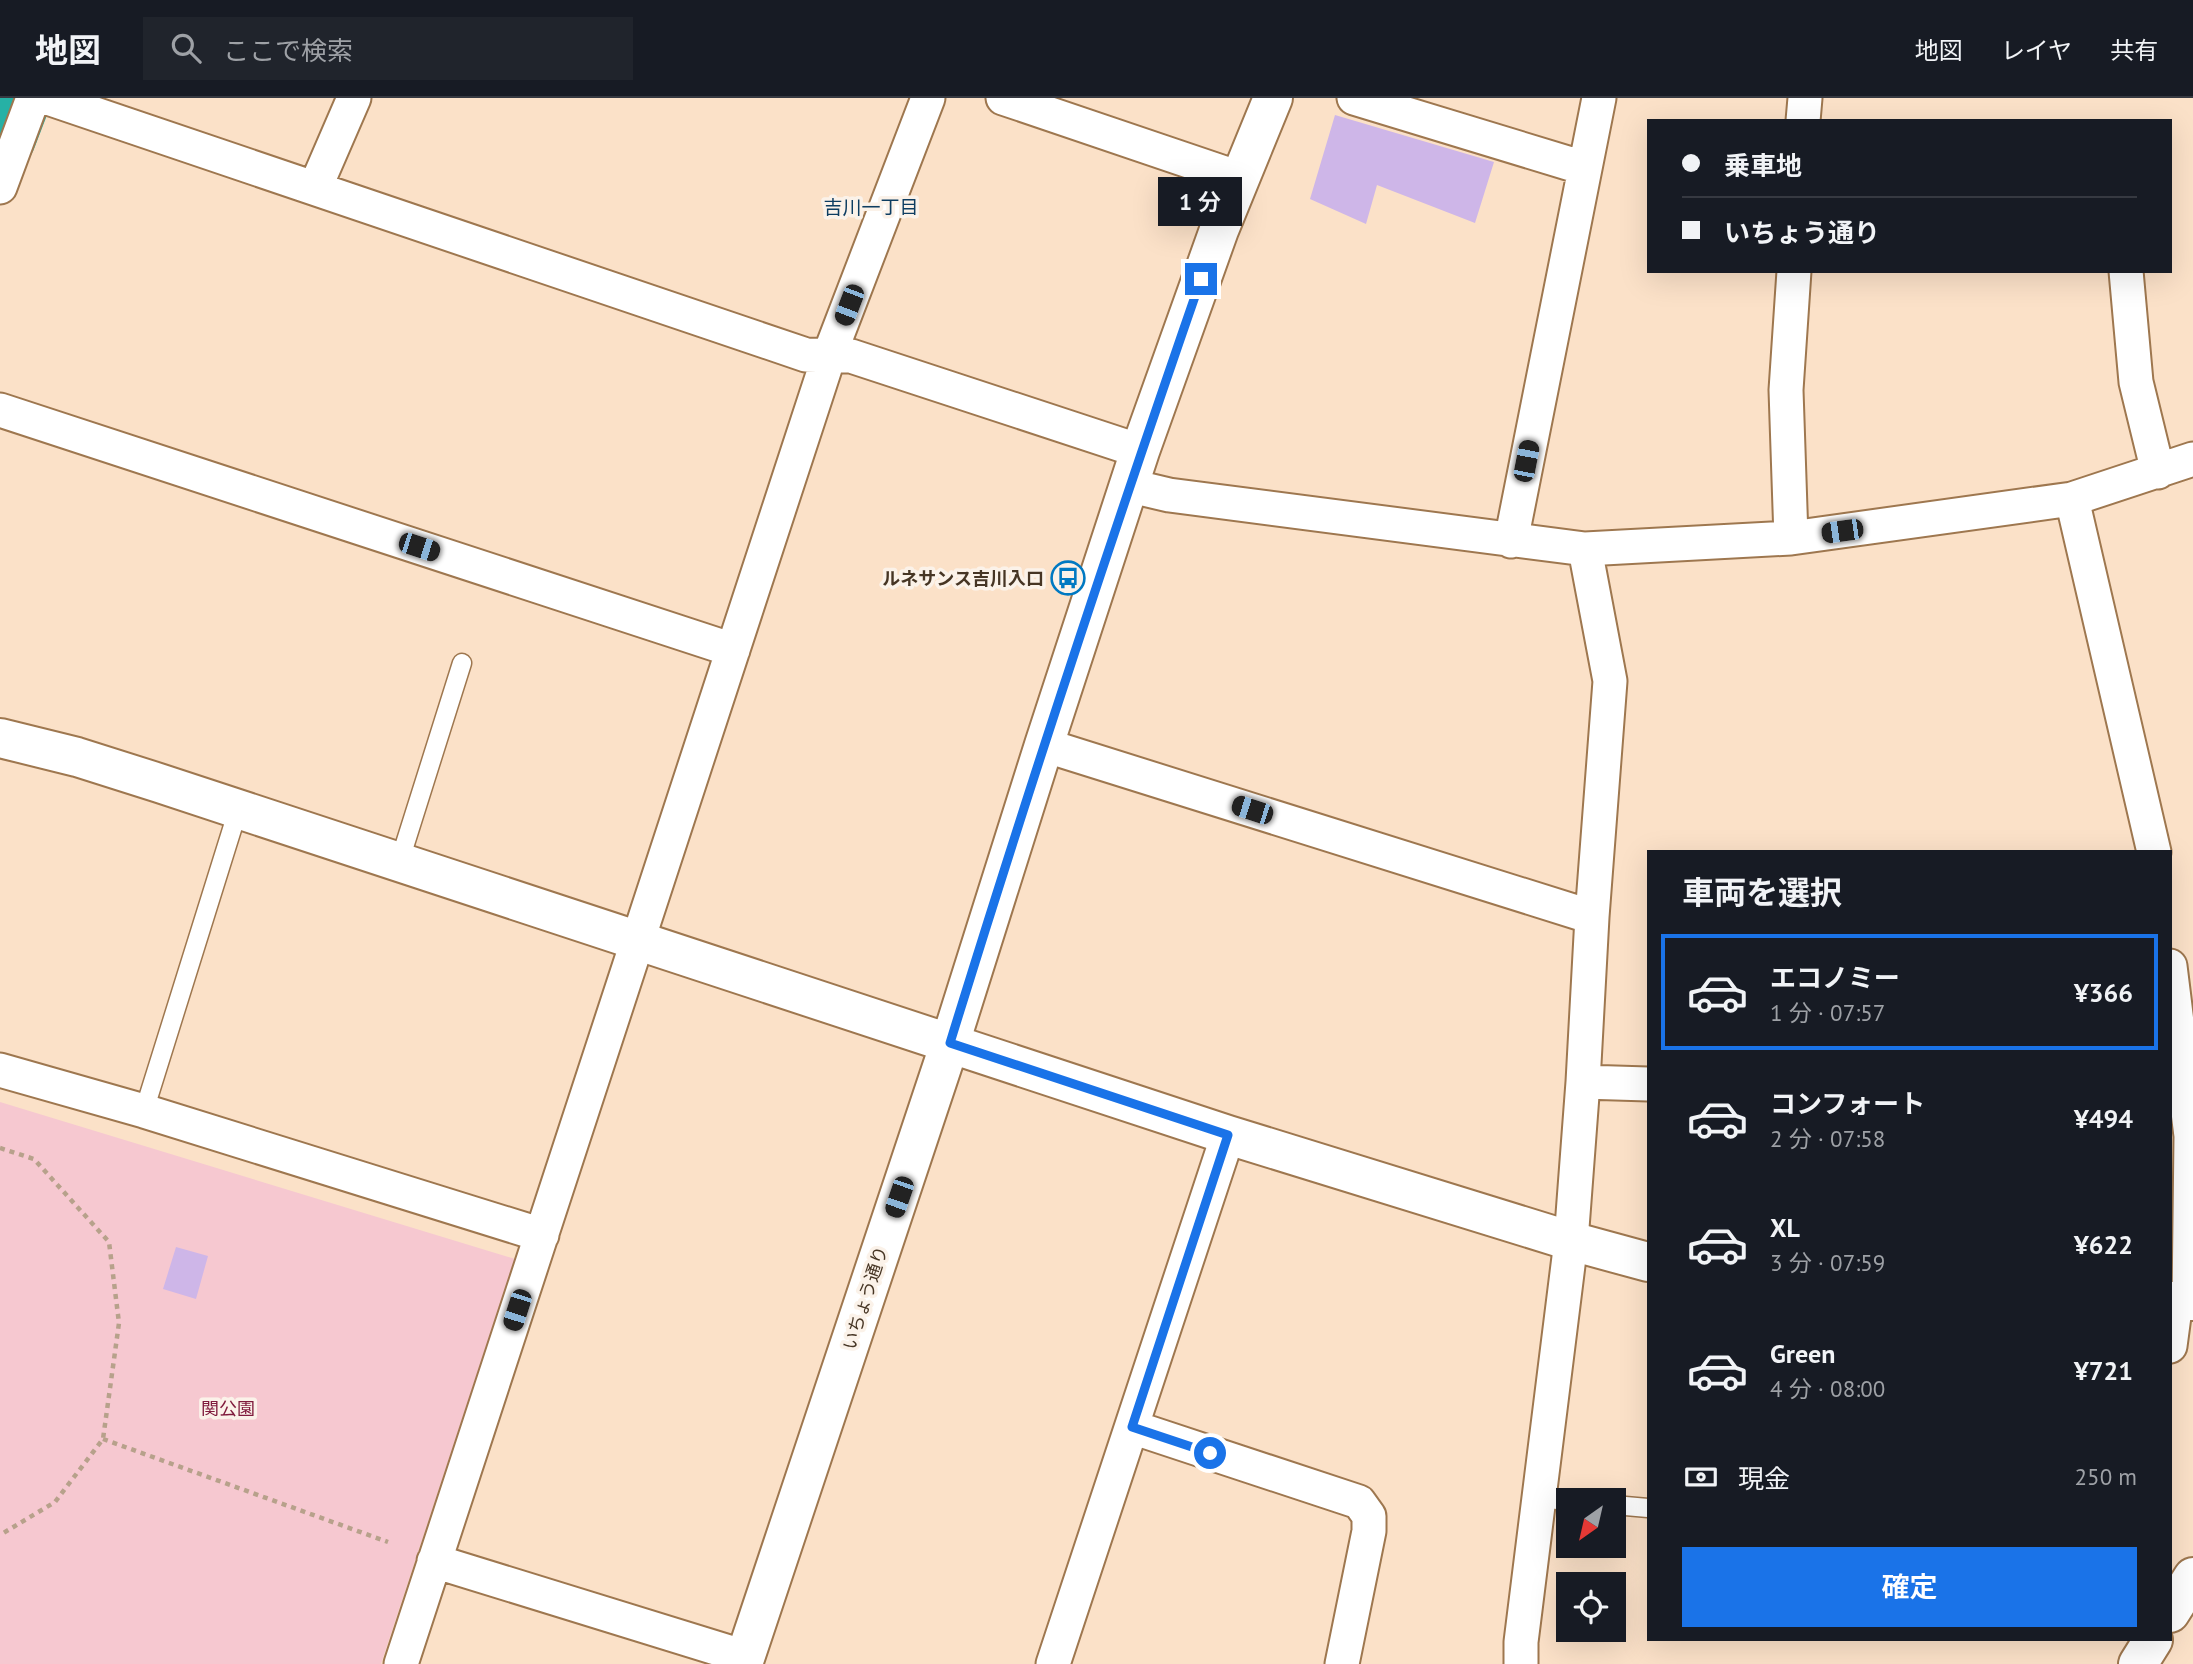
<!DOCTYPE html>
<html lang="ja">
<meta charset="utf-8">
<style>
:root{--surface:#171b24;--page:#20242c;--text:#f1f3f6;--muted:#9ea1a6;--line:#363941;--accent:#1a73e8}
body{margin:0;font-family:"PT Sans","Noto Sans JP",sans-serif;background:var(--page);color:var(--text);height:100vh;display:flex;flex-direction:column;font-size:26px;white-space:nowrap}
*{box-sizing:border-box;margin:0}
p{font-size:23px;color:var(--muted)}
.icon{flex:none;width:38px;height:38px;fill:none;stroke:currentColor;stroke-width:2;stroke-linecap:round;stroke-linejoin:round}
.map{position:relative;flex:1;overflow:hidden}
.sheet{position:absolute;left:1647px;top:752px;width:525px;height:791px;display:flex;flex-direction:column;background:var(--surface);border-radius:0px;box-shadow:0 7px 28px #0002}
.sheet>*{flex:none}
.top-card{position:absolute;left:1647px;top:21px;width:525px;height:154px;border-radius:0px;box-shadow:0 7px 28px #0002;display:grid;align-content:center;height:154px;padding:0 35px;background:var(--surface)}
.needle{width:46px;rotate:214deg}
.controls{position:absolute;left:1556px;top:1390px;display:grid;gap:14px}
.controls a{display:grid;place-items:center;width:70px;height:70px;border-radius:0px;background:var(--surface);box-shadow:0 7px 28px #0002;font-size:35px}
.end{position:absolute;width:32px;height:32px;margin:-16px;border:9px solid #1a73e8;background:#fff;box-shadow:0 0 0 4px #fff}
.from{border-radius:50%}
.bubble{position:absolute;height:49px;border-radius:0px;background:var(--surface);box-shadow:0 7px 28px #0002;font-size:23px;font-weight:600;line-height:49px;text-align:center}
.car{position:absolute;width:21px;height:42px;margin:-21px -10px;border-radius:9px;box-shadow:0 0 5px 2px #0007;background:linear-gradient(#222 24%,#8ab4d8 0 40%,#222 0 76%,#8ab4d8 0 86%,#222 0)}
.top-card b{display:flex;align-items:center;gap:24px;height:66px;font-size:26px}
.top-card b+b{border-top:2px solid var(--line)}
.top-card i{width:18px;height:18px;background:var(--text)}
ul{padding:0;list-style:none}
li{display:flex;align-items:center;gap:21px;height:116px;margin:0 14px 10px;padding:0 21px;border:4px solid transparent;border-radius:0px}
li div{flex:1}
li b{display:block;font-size:26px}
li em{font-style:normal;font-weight:600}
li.on{border-color:var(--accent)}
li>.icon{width:63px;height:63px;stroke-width:1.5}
h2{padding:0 35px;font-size:32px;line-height:84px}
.pay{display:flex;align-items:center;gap:18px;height:77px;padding:0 35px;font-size:26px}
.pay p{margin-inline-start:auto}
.primary-button{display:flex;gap:14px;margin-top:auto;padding:14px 35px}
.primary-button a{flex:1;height:80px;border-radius:0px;background:var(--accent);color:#fff;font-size:28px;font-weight:600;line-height:80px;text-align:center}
header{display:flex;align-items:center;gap:42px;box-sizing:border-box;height:98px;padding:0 35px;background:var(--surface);border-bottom:2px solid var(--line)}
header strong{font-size:33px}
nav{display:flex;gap:38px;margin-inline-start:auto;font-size:24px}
.search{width:490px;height:63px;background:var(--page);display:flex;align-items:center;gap:18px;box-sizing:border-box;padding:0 24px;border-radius:0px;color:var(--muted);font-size:26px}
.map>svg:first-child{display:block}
.green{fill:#f6c8d0}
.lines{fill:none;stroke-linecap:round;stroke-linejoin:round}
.river{stroke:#26b1a5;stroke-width:72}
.building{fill:#ceb6e8}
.service-casing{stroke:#9e774f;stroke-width:21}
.minor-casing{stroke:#9e774f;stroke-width:37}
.tertiary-casing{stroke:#9e774f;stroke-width:42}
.primary-casing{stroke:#9e774f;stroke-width:42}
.path{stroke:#b7a18b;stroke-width:4.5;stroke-dasharray:5 5;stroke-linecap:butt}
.service{stroke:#fff;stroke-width:18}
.minor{stroke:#fff;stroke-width:33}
.tertiary{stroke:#fff;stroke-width:38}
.primary{stroke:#fff;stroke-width:38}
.route{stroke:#1a73e8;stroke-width:9}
.labels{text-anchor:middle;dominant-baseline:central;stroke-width:7;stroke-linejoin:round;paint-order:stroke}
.poi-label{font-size:18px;font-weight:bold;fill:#463524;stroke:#fbf2e9;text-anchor:end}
.street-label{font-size:18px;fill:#463524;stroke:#fbf2e9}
.park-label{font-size:18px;fill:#801b3d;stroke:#fbf2e9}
.neighbourhood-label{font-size:19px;fill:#0d3d61;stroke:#fbf2e9}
</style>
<header>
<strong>地図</strong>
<div class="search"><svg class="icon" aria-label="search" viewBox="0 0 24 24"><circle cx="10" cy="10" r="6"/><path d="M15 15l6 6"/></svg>ここで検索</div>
<nav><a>地図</a><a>レイヤ</a><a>共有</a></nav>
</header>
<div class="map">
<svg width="2193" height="1566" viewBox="0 0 2193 1566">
<rect width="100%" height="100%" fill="#fbe1c8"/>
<path class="green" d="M 0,1004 L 515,1161 L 381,1566 L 0,1566 Z"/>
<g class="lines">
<path class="river" d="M 0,39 L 15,0"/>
</g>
<path class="building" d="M 1335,17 L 1494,64 L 1475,125 L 1377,87 L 1366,126 L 1310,101 Z
M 176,1149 L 208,1158 L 196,1201 L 163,1191 Z"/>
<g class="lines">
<defs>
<path id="service" d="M 399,765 L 462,565
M 144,1013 L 238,712
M 1538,1400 L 1568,1403
M 1614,1407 L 1648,1410"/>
<path id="minor" d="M 48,0 L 806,257 L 851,258 L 1140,353
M 1003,0 L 1239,80
M 1354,0 L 1584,70
M 1803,23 L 1805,0
M 0,89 L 33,0
M 315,90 L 354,0
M 2126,173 L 2136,284 L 2158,374
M 0,312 L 733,552
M 1131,388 L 1169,397 L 1585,451 L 1791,440 L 2072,401 L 2193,361
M 2072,401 L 2154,754
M 1791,440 L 1786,292 L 1794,173
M 1511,443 L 1599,0
M 1044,647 L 1592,819
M 2170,868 L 2191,1038 L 2189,1203
M 0,972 L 144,1013 L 542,1137
M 1583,984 L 1648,986
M 2170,1248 L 2176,1203
M 1132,1329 L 1359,1404 L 1369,1418 L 1369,1433 L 1342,1566
M 434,1463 L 745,1559
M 401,1566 L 829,258 L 928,0
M 1053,1566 L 1228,1037
M 1521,1566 L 1521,1544 L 1571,1143 L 1583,984 L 1592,819 L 1610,583 L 1585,451"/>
<path id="tertiary" d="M 0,640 L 77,659 L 159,685 L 1228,1037 L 1571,1143 L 1648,1164
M 2170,1203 L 2193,1203
M 743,1566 L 950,945 L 1044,647 L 1140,353 L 1219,132 L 1273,0"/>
<path id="primary" d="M 2170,1515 L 2193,1479
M 2138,1566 L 2153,1542"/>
</defs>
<use href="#service" class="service-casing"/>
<use href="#minor" class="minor-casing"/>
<use href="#tertiary" class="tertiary-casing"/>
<use href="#primary" class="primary-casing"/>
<path class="path" d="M 0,1050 L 34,1061 L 109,1144 L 119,1225 L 103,1341 L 55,1404 L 0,1437
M 103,1341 L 388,1444"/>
<use href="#service" class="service"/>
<use href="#minor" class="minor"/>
<use href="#tertiary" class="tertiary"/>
<use href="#primary" class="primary"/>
</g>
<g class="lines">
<path class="route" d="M 1201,181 C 1113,435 1029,689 950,945 L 1228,1037 L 1132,1329 L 1210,1355"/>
</g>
<defs>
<symbol id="bus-ring" viewBox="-11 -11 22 22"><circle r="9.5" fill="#fbf2e9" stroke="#0079c2" stroke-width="1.5"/><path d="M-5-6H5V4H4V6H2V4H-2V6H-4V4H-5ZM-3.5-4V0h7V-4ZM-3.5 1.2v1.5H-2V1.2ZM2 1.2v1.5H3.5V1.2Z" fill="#0079c2"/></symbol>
</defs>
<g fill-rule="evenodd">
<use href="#bus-ring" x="1049" y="461" width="38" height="38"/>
</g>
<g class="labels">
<g class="poi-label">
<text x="1044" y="480">ルネサンス吉川入口</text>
</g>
<g class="street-label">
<text transform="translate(865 1200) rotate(-72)">いちょう通り</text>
</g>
<g class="park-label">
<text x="228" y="1310">関公園</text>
</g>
<g class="neighbourhood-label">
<text x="871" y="109">吉川一丁目</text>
</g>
</g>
</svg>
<div class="controls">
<a><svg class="needle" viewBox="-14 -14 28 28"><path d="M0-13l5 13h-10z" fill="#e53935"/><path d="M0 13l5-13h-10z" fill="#9ea1a6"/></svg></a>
<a><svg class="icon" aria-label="locate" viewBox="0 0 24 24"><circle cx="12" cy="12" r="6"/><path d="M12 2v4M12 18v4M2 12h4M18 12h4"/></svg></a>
</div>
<i class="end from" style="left:1210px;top:1355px"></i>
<i class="end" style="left:1201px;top:181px"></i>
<div class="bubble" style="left:1158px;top:79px;width:84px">1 分</div>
<i class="car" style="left:849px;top:207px;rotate:201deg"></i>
<i class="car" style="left:1526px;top:363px;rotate:11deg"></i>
<i class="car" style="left:1842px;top:433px;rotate:262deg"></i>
<i class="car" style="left:419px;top:449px;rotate:108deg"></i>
<i class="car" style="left:1252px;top:712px;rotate:288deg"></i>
<i class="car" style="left:899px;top:1099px;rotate:199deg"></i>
<i class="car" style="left:517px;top:1212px;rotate:198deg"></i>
<div class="top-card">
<b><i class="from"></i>乗車地</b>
<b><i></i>いちょう通り</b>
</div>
<section class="sheet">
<h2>車両を選択</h2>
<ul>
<li class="on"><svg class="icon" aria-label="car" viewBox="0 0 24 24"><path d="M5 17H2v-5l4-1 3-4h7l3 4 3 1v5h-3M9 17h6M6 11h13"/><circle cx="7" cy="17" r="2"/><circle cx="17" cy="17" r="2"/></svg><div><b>エコノミー</b><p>1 分 · 07:57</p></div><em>¥366</em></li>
<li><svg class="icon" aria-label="car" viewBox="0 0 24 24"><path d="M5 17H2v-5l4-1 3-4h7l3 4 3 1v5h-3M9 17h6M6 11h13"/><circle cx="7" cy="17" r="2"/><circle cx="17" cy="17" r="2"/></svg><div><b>コンフォート</b><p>2 分 · 07:58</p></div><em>¥494</em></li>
<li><svg class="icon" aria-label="car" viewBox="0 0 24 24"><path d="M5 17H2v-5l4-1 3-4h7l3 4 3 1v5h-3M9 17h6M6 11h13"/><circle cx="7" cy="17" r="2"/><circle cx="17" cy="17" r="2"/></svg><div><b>XL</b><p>3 分 · 07:59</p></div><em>¥622</em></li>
<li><svg class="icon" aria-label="car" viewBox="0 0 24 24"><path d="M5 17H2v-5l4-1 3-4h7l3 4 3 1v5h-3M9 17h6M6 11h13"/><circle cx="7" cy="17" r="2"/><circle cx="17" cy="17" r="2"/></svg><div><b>Green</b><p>4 分 · 08:00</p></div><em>¥721</em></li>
</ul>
<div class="pay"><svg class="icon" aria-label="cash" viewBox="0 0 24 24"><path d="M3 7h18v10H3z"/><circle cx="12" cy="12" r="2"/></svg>現金<p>250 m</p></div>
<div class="primary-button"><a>確定</a></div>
</section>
</div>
